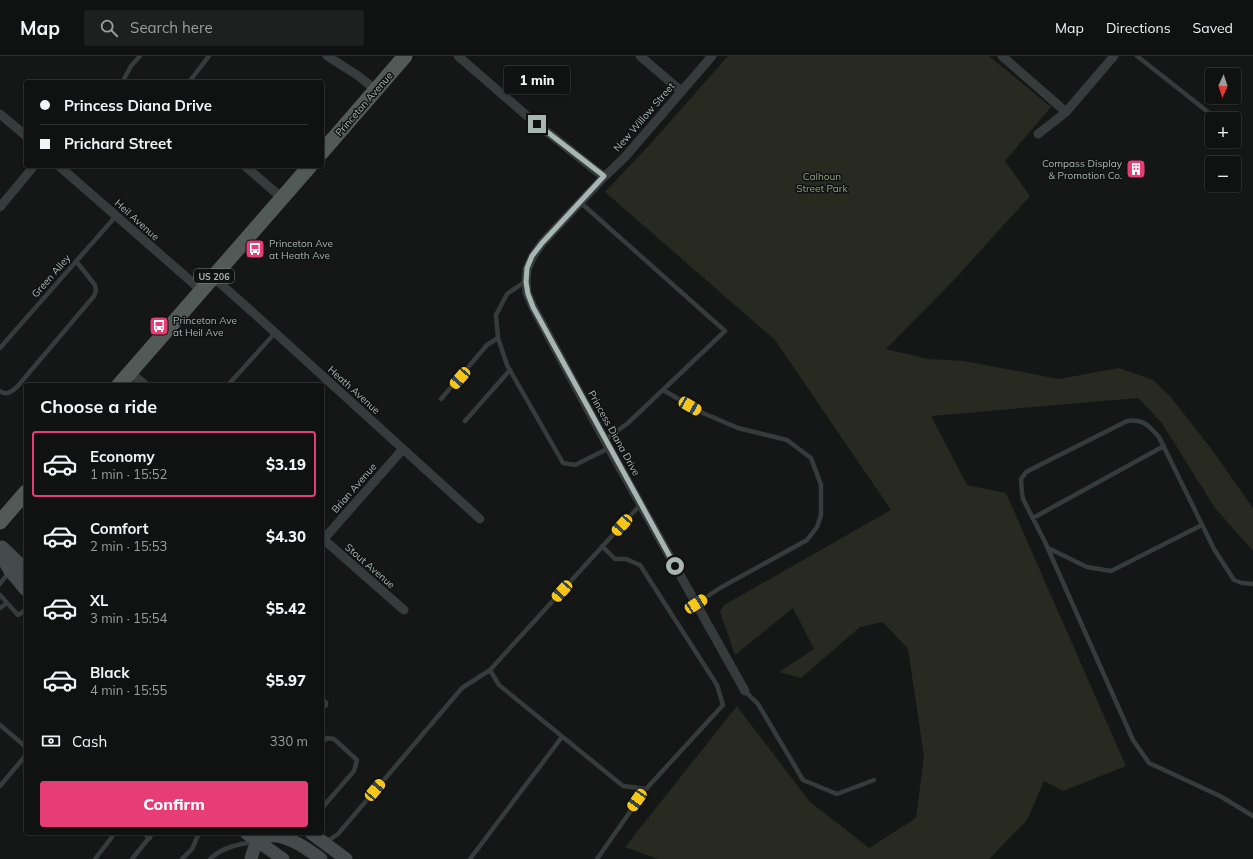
<!DOCTYPE html>
<meta charset="utf-8">
<style>
:root{--surface:#101111;--page:#1e1f1f;--text:#f1f3f6;--muted:#9c9d9f;--line:#303131;--accent:#e73d76}
body{margin:0;font-family:Mulish,sans-serif;background:var(--page);color:var(--text);height:100vh;display:flex;flex-direction:column;font-size:15px;white-space:nowrap}
*{box-sizing:border-box;margin:0}
p{font-size:13px;color:var(--muted)}
.icon{flex:none;width:22px;height:22px;fill:none;stroke:currentColor;stroke-width:2;stroke-linecap:round;stroke-linejoin:round}
.map{position:relative;flex:1;overflow:hidden}
.side{position:absolute;left:24px;top:327px;width:300px;height:452px;display:flex;flex-direction:column;background:var(--surface);border-radius:4px;box-shadow:0 1px 3px #0004,0 0 0 1px var(--line)}
.side>*{flex:none}
.banner{position:absolute;left:24px;top:24px;width:300px;height:88px;border-radius:4px;box-shadow:0 1px 3px #0004,0 0 0 1px var(--line);display:grid;align-content:center;height:88px;padding:0 16px;background:var(--surface)}
.needle{width:26px;rotate:183deg}
.buttons{position:absolute;left:1205px;top:12px;display:grid;gap:8px}
.buttons a{display:grid;place-items:center;width:36px;height:36px;border-radius:4px;background:var(--surface);box-shadow:0 1px 3px #0004,0 0 0 1px var(--line);font-size:20px}
.end{position:absolute;width:18px;height:18px;margin:-9px;border:5px solid #a8b6b2;background:#111;box-shadow:0 0 0 2px #111}
.from{border-radius:50%}
.bubble{position:absolute;height:28px;border-radius:4px;background:var(--surface);box-shadow:0 1px 3px #0004,0 0 0 1px var(--line);font-size:13px;font-weight:800;line-height:28px;text-align:center}
.car{position:absolute;width:12px;height:24px;margin:-12px -6px;border-radius:5px;box-shadow:0 0 3px 1px #0007;background:linear-gradient(#f5c518 24%,#345 0 40%,#f5c518 0 76%,#345 0 86%,#f5c518 0)}
.banner b{display:flex;align-items:center;gap:14px;height:38px;font-size:15px}
.banner b+b{border-top:1px solid var(--line)}
.banner i{width:10px;height:10px;background:var(--text)}
ul{padding:0;list-style:none}
li{display:flex;align-items:center;gap:12px;height:66px;margin:0 8px 6px;padding:0 8px;border:2px solid transparent;border-radius:4px}
li div{flex:1}
li b{display:block;font-size:15px}
li em{font-style:normal;font-weight:800}
li.selected{border-color:var(--accent)}
li>.icon{width:36px;height:36px;stroke-width:1.5}
h2{padding:0 16px;font-size:18px;line-height:48px}
.pay{display:flex;align-items:center;gap:10px;height:44px;padding:0 16px;font-size:15px}
.pay p{margin-inline-start:auto}
.cta{display:flex;gap:8px;margin-top:auto;padding:8px 16px}
.cta a{flex:1;height:46px;border-radius:4px;background:var(--accent);color:#fff;font-size:16px;font-weight:800;line-height:46px;text-align:center}
header{display:flex;align-items:center;gap:24px;box-sizing:border-box;height:56px;padding:0 20px;background:var(--surface);border-bottom:1px solid var(--line)}
header strong{font-size:19px}
nav{display:flex;gap:22px;margin-inline-start:auto;font-size:14px}
.search{width:280px;height:36px;background:var(--page);display:flex;align-items:center;gap:10px;box-sizing:border-box;padding:0 14px;border-radius:4px;color:var(--muted);font-size:15px}
.map>svg:first-child{display:block}
.green{fill:#282921}
.lines{fill:none;stroke-linecap:round;stroke-linejoin:round}
.service{stroke:#363b3b;stroke-width:4.5}
.minor{stroke:#363b3b;stroke-width:9}
.secondary{stroke:#444b4a;stroke-width:13}
.primary{stroke:#525a58;stroke-width:15}
.route{stroke:#a8b6b2;stroke-width:5}
.labels{text-anchor:middle;dominant-baseline:central;stroke-width:3;stroke-linejoin:round;paint-order:stroke}
.shield{fill:#101212;stroke:#7a8582;stroke-width:1}
.shield-label{font-size:9px;font-weight:bold;fill:#a8b6b2}
.street-label{font-size:10px;fill:#a8b6b2;stroke:#101212}
.poi-label{font-size:10px;fill:#a8b6b2;stroke:#101212;text-anchor:start}
.park-label{font-size:10px;fill:#9ea080;stroke:#101212}
</style>
<header>
<strong>Map</strong>
<div class="search"><svg class="icon" aria-label="search" viewBox="0 0 24 24"><circle cx="10" cy="10" r="6"/><path d="M15 15l6 6"/></svg>Search here</div>
<nav><a>Map</a><a>Directions</a><a>Saved</a></nav>
</header>
<div class="map">
<svg width="1253" height="803" viewBox="0 0 1253 803">
<rect width="100%" height="100%" fill="#151717"/>
<path class="green" d="M 728,0 L 989,0 L 1051,51 L 1005,105 L 1030,140 L 953,225 L 886,293 L 928,303 L 964,305 L 1059,323 L 1119,312 L 1153,324 L 1170,340 L 1213,395 L 1253,452 L 1253,495 L 1215,452 L 1161,366 L 1138,342 L 931,360 L 967,429 L 1006,437 L 1126,710 L 1063,735 L 1044,725 L 1027,764 L 989,803 L 658,803 L 625,791 L 737,650 L 809,745 L 869,792 L 916,762 L 924,700 L 908,593 L 883,566 L 860,571 L 801,622 L 779,616 L 814,593 L 793,552 L 735,599 L 720,556 L 724,549 L 891,454 L 775,284 L 605,136 L 653,85 Z"/>
<g class="lines">
<path class="service" d="M 1137,0 L 1217,63
M 124,23 L 131,10 L 140,0
M 189,26 L 209,0
M 580,146 L 725,275 L 628,367 L 605,384
M 526,225 L 507,238 L 496,259 L 498,282 L 507,309 L 563,407 L 575,409 L 609,392
M 0,292 L 116,160
M 228,329 L 275,277
M 663,334 L 703,357 L 738,372 L 787,384 L 811,402 L 821,429 L 821,459 L 817,471 L 807,484 L 720,532 L 696,548
M 0,335 C 7,340 11,336 17,331 L 94,240 L 96,234 L 95,229 L 76,205
M 441,343 L 487,289 L 498,282
M 465,365 L 510,314
M 1033,462 L 1164,390
M 602,490 L 615,503 L 626,503 L 640,509 L 717,629 L 723,649 L 646,733 L 623,730 L 499,629 L 490,614 L 641,448
M 1048,492 L 1087,511 L 1111,515 L 1202,469
M 0,528 L 9,516
M 1253,528 L 1242,527 L 1234,524 L 1214,493 L 1159,381 C 1149,370 1143,362 1127,365 L 1026,416 L 1021,423 L 1022,437 L 1023,443 L 1045,486 L 1133,684 L 1149,707 L 1220,740 L 1253,760
M 0,539 L 18,559 L 26,554
M 0,552 L 7,547
M 745,635 L 758,648 L 803,724 L 837,738 L 874,724
M 0,669 L 26,691
M 322,687 L 327,682 L 334,683 L 357,704 L 354,715 L 322,752
M 0,730 L 26,699
M 143,777 L 150,782
M 326,786 L 338,778 L 462,632 L 490,614
M 95,803 L 115,777
M 132,803 L 153,777
M 182,803 L 192,793 L 199,777
M 210,803 C 223,791 238,788 255,786
M 470,803 L 562,681
M 597,803 L 646,733"/>
<path class="minor" d="M 327,0 L 357,19 L 376,34
M 458,0 L 526,59 L 604,121
M 640,0 L 681,35
M 712,0 L 625,101 L 604,121 L 542,187 L 533,200 L 527,213 L 526,225 L 527,237 L 533,251 L 609,392 L 745,635
M 1002,0 L 1066,56
M 0,58 L 26,80
M 1038,78 L 1066,56 L 1114,0
M 59,110 L 201,234
M 245,110 L 282,142
M 0,151 L 34,110
M 213,221 L 259,262 L 480,463
M 130,316 L 145,329
M 322,482 L 404,554
M 322,485 L 403,393
M 322,646 L 324,648"/>
<path class="secondary" d="M 2,491 L 26,514
M 0,497 L 10,515 L 26,534
M 246,777 L 283,803
M 311,777 L 346,803
M 251,803 C 260,760 300,787 321,803"/>
<path class="primary" d="M 322,96 L 405,0
M 119,329 L 310,110
M 0,466 L 26,436"/>
</g>
<g class="lines">
<path class="route" d="M 537,68 L 604,120 L 542,187 L 532,200 L 527,212 L 526,226 L 528,238 L 533,251 L 562,304 L 675,510"/>
</g>
<defs>
<symbol id="building-square" viewBox="-11 -11 22 22"><rect x="-9" y="-9" width="18" height="18" rx="4" fill="#e73d76" stroke="#101212"/><path d="M-4-6H4V6H1V3H-1V6H-4ZM-2.5-4.3h1.7v1.8h-1.7ZM.8-4.3h1.7v1.8H.8ZM-2.5-1h1.7V.8h-1.7ZM.8-1h1.7V.8H.8Z" fill="#fff"/></symbol>
<symbol id="bus-square" viewBox="-11 -11 22 22"><rect x="-9" y="-9" width="18" height="18" rx="4" fill="#e73d76" stroke="#101212"/><path d="M-5-6H5V4H4V6H2V4H-2V6H-4V4H-5ZM-3.5-4V0h7V-4ZM-3.5 1.2v1.5H-2V1.2ZM2 1.2v1.5H3.5V1.2Z" fill="#fff"/></symbol>
</defs>
<g fill-rule="evenodd">
<use href="#building-square" x="1125" y="102" width="22" height="22"/>
<use href="#bus-square" x="244" y="182" width="22" height="22"/>
<use href="#bus-square" x="148" y="259" width="22" height="22"/>
</g>
<g class="labels">
<rect class="shield" x="194" y="213" width="40" height="14" rx="3"/>
<g class="shield-label">
<text x="214" y="220">US 206</text>
</g>
<g class="street-label">
<text transform="translate(364 48) rotate(-49)">Princeton Avenue</text>
<text transform="translate(644 61) rotate(-49)">New Willow Street</text>
<text transform="translate(137 164) rotate(42)">Heil Avenue</text>
<text transform="translate(51 220) rotate(-49)">Green Alley</text>
<text transform="translate(354 334) rotate(42)">Heath Avenue</text>
<text transform="translate(614 377) rotate(61)">Princess Diana Drive</text>
<text transform="translate(354 432) rotate(-49)">Brian Avenue</text>
<text transform="translate(370 510) rotate(41)">Stout Avenue</text>
</g>
<g class="poi-label">
<text x="1122" y="107" text-anchor="end">Compass Display<tspan x="1122" dy="12">&amp; Promotion Co.</tspan></text>
<text x="269" y="187">Princeton Ave<tspan x="269" dy="12">at Heath Ave</tspan></text>
<text x="173" y="264">Princeton Ave<tspan x="173" dy="12">at Heil Ave</tspan></text>
</g>
<g class="park-label">
<text x="822" y="120">Calhoun<tspan x="822" dy="12">Street Park</tspan></text>
</g>
</g>
</svg>
<div class="buttons">
<a><svg class="needle" viewBox="-14 -14 28 28"><path d="M0-13l5 13h-10z" fill="#e53935"/><path d="M0 13l5-13h-10z" fill="#9c9d9f"/></svg></a>
<a>+</a>
<a>−</a>
</div>
<i class="end from" style="left:675px;top:510px"></i>
<i class="end" style="left:537px;top:68px"></i>
<div class="bubble" style="left:504px;top:10px;width:66px">1 min</div>
<i class="car" style="left:460px;top:322px;rotate:221deg"></i>
<i class="car" style="left:690px;top:350px;rotate:120deg"></i>
<i class="car" style="left:622px;top:469px;rotate:222deg"></i>
<i class="car" style="left:562px;top:535px;rotate:222deg"></i>
<i class="car" style="left:696px;top:548px;rotate:57deg"></i>
<i class="car" style="left:375px;top:734px;rotate:40deg"></i>
<i class="car" style="left:637px;top:744px;rotate:215deg"></i>
<div class="banner">
<b><i class="from"></i>Princess Diana Drive</b>
<b><i></i>Prichard Street</b>
</div>
<section class="side">
<h2>Choose a ride</h2>
<ul>
<li class="selected"><svg class="icon" aria-label="car" viewBox="0 0 24 24"><path d="M5 17H2v-5l4-1 3-4h7l3 4 3 1v5h-3M9 17h6M6 11h13"/><circle cx="7" cy="17" r="2"/><circle cx="17" cy="17" r="2"/></svg><div><b>Economy</b><p>1 min · 15:52</p></div><em>$3.19</em></li>
<li><svg class="icon" aria-label="car" viewBox="0 0 24 24"><path d="M5 17H2v-5l4-1 3-4h7l3 4 3 1v5h-3M9 17h6M6 11h13"/><circle cx="7" cy="17" r="2"/><circle cx="17" cy="17" r="2"/></svg><div><b>Comfort</b><p>2 min · 15:53</p></div><em>$4.30</em></li>
<li><svg class="icon" aria-label="car" viewBox="0 0 24 24"><path d="M5 17H2v-5l4-1 3-4h7l3 4 3 1v5h-3M9 17h6M6 11h13"/><circle cx="7" cy="17" r="2"/><circle cx="17" cy="17" r="2"/></svg><div><b>XL</b><p>3 min · 15:54</p></div><em>$5.42</em></li>
<li><svg class="icon" aria-label="car" viewBox="0 0 24 24"><path d="M5 17H2v-5l4-1 3-4h7l3 4 3 1v5h-3M9 17h6M6 11h13"/><circle cx="7" cy="17" r="2"/><circle cx="17" cy="17" r="2"/></svg><div><b>Black</b><p>4 min · 15:55</p></div><em>$5.97</em></li>
</ul>
<div class="pay"><svg class="icon" aria-label="cash" viewBox="0 0 24 24"><path d="M3 7h18v10H3z"/><circle cx="12" cy="12" r="2"/></svg>Cash<p>330 m</p></div>
<div class="cta"><a>Confirm</a></div>
</section>
</div>
